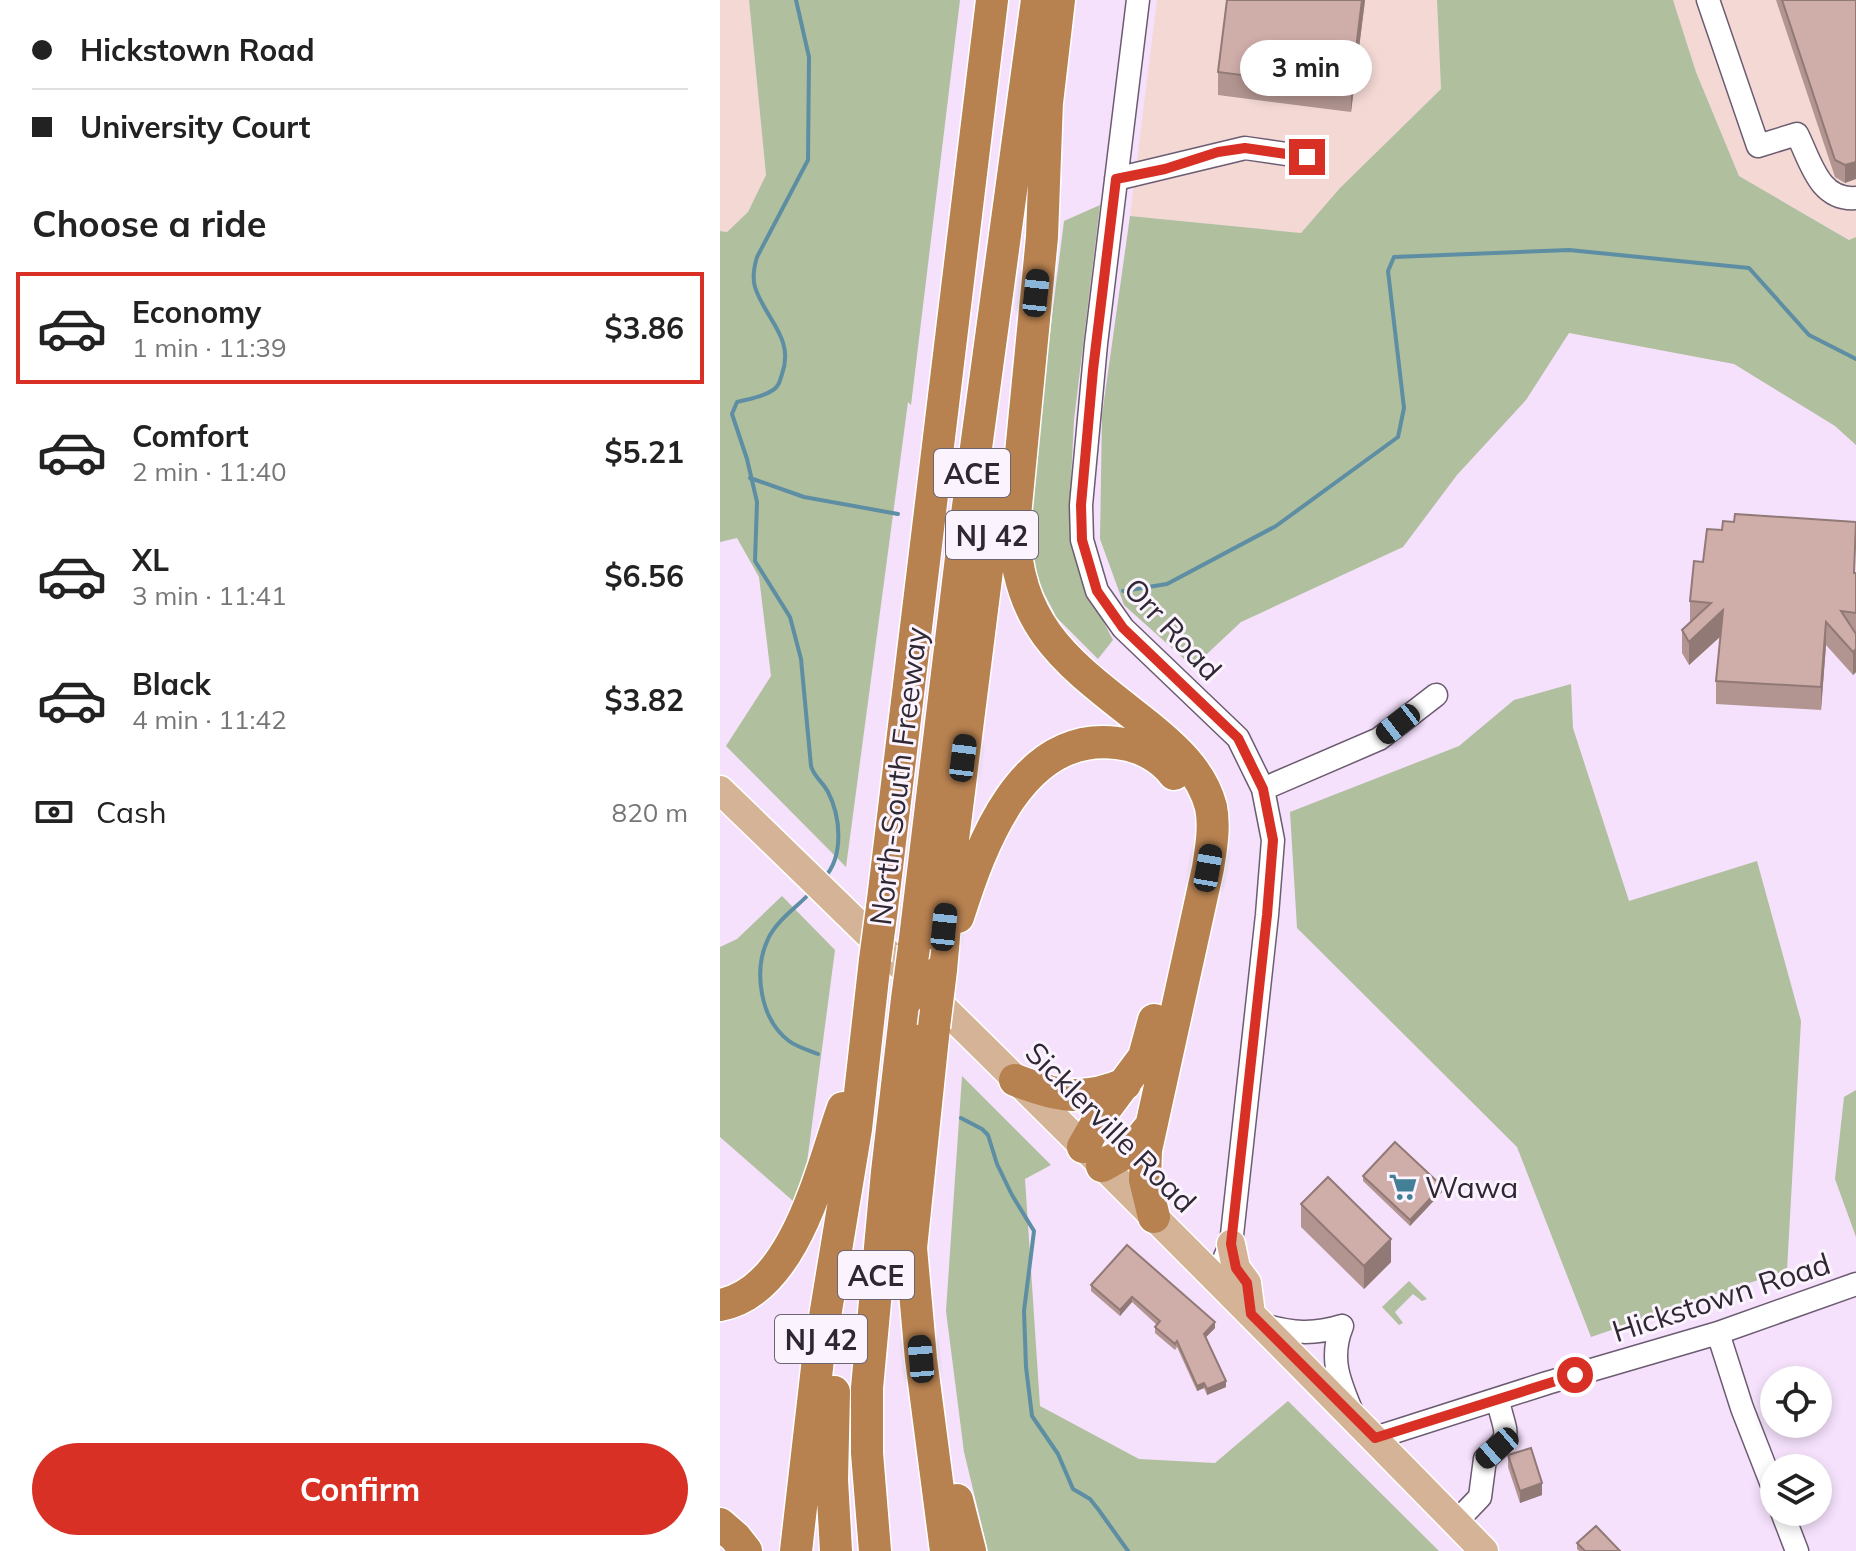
<!DOCTYPE html>
<meta charset="utf-8">
<style>
:root{--surface:#fff;--page:#f2f2f2;--text:#222;--muted:#767676;--line:#e0e0e0;--accent:#d93025}
body{margin:0;font-family:Mulish,sans-serif;background:var(--page);color:var(--text);height:100vh;display:flex;flex-direction:column;font-size:30px;white-space:nowrap}
*{box-sizing:border-box;margin:0}
p{font-size:26px;color:var(--muted)}
.icon{flex:none;width:44px;height:44px;fill:none;stroke:currentColor;stroke-width:2;stroke-linecap:round;stroke-linejoin:round}
.map{position:relative;flex:1;overflow:hidden}
.panel{display:flex;flex-direction:column;background:var(--surface);width:720px}
.panel>*{flex:none}
.hud{display:grid;align-content:center;height:176px;padding:0 32px;background:var(--surface)}
.fabs{position:absolute;left:1040px;top:1366px;display:grid;gap:16px}
.fabs a{display:grid;place-items:center;width:72px;height:72px;border-radius:50%;background:var(--surface);box-shadow:0 4px 12px #0003;font-size:40px}
.end{position:absolute;width:36px;height:36px;margin:-18px;border:10px solid #d93025;background:#fff;box-shadow:0 0 0 4px #fff}
.from{border-radius:50%}
.bubble{position:absolute;height:56px;border-radius:28px;background:var(--surface);box-shadow:0 4px 12px #0003;font-size:26px;font-weight:700;line-height:56px;text-align:center}
.car{position:absolute;width:24px;height:48px;margin:-24px -12px;border-radius:10px;box-shadow:0 0 6px 2px #0007;background:linear-gradient(#222 24%,#8ab4d8 0 40%,#222 0 76%,#8ab4d8 0 86%,#222 0)}
.hud b{display:flex;align-items:center;gap:28px;height:76px;font-size:30px}
.hud b+b{border-top:2px solid var(--line)}
.hud i{width:20px;height:20px;background:var(--text)}
ul{padding:0;list-style:none}
li{display:flex;align-items:center;gap:24px;height:112px;margin:0 16px 12px;padding:0 16px;border:4px solid transparent;border-radius:0px}
li div{flex:1}
li b{display:block;font-size:30px}
li em{font-style:normal;font-weight:700}
li.active{border-color:var(--accent)}
li>.icon{width:72px;height:72px;stroke-width:1.5}
h2{padding:0 32px;font-size:36px;line-height:96px}
.pay{display:flex;align-items:center;gap:20px;height:88px;padding:0 32px;font-size:30px}
.pay p{margin-inline-start:auto}
.primary-button{display:flex;gap:16px;margin-top:auto;padding:16px 32px}
.primary-button a{flex:1;height:92px;border-radius:48px;background:var(--accent);color:#fff;font-size:32px;font-weight:700;line-height:92px;text-align:center}
main{display:flex;flex:1;min-height:0}
.map>svg:first-child{display:block}
.industrial{fill:#f3d8d4}
.green{fill:#b0bf9d}
.lines{fill:none;stroke-linecap:round;stroke-linejoin:round}
.stream{stroke:#5e8ea3;stroke-width:4}
.minor-casing{stroke:#6c5c72;stroke-width:25}
.major-casing{stroke:#fff;stroke-width:31}
.highway-casing{stroke:#fff;stroke-width:35}
.minor{stroke:#fff;stroke-width:22}
.major{stroke:#d4b396;stroke-width:28}
.highway{stroke:#b78150;stroke-width:32}
.highway-bridge-casing{stroke:#fff;stroke-width:35;stroke-linecap:butt}
.highway-bridge{stroke:#b78150;stroke-width:32}
.wall{fill:#b29591}
.shaded-wall{fill:#917976}
.building{fill:#cfada9;stroke:#917976;stroke-width:2}
.route{stroke:#d93025;stroke-width:10}
.labels{text-anchor:middle;dominant-baseline:central;stroke-width:6;stroke-linejoin:round;paint-order:stroke}
.shield{fill:#fbf3fe;stroke:#6c656f;stroke-width:2}
.shield-label{font-size:28px;font-weight:bold;fill:#2f2832}
.street-label{font-size:30px;fill:#2f2832;stroke:#fbf3fe}
.poi-label{font-size:30px;fill:#2f2832;stroke:#fbf3fe;text-anchor:start}
</style>
<main>
<section class="panel">
<div class="hud">
<b><i class="from"></i>Hickstown Road</b>
<b><i></i>University Court</b>
</div>
<h2>Choose a ride</h2>
<ul>
<li class="active"><svg class="icon" aria-label="car" viewBox="0 0 24 24"><path d="M5 17H2v-5l4-1 3-4h7l3 4 3 1v5h-3M9 17h6M6 11h13"/><circle cx="7" cy="17" r="2"/><circle cx="17" cy="17" r="2"/></svg><div><b>Economy</b><p>1 min · 11:39</p></div><em>$3.86</em></li>
<li><svg class="icon" aria-label="car" viewBox="0 0 24 24"><path d="M5 17H2v-5l4-1 3-4h7l3 4 3 1v5h-3M9 17h6M6 11h13"/><circle cx="7" cy="17" r="2"/><circle cx="17" cy="17" r="2"/></svg><div><b>Comfort</b><p>2 min · 11:40</p></div><em>$5.21</em></li>
<li><svg class="icon" aria-label="car" viewBox="0 0 24 24"><path d="M5 17H2v-5l4-1 3-4h7l3 4 3 1v5h-3M9 17h6M6 11h13"/><circle cx="7" cy="17" r="2"/><circle cx="17" cy="17" r="2"/></svg><div><b>XL</b><p>3 min · 11:41</p></div><em>$6.56</em></li>
<li><svg class="icon" aria-label="car" viewBox="0 0 24 24"><path d="M5 17H2v-5l4-1 3-4h7l3 4 3 1v5h-3M9 17h6M6 11h13"/><circle cx="7" cy="17" r="2"/><circle cx="17" cy="17" r="2"/></svg><div><b>Black</b><p>4 min · 11:42</p></div><em>$3.82</em></li>
</ul>
<div class="pay"><svg class="icon" aria-label="cash" viewBox="0 0 24 24"><path d="M3 7h18v10H3z"/><circle cx="12" cy="12" r="2"/></svg>Cash<p>820 m</p></div>
<div class="primary-button"><a>Confirm</a></div>
</section>
<div class="map">
<svg width="1136" height="1551" viewBox="0 0 1136 1551">
<rect width="100%" height="100%" fill="#f5e1fc"/>
<path class="industrial" d="M 0,0 L 29,0 L 46,175 L 28,212 L 7,232 L 0,231 Z
M 437,0 L 717,0 L 721,89 L 620,188 L 581,233 L 410,216 Z
M 953,0 L 1136,0 L 1136,237 L 1130,240 L 1019,176 L 976,72 Z"/>
<path class="green" d="M 29,0 L 240,0 L 191,405 L 188,402 L 126,867 L 6,746 L 51,676 L 39,577 L 17,538 L 0,542 L 0,231 L 7,232 L 28,212 L 46,175 Z
M 717,0 L 953,0 L 976,72 L 1019,176 L 1129,240 L 1136,237 L 1136,445 L 1115,426 L 1014,364 L 849,333 L 806,400 L 737,475 L 683,547 L 521,622 L 473,667 L 404,605 L 380,539 L 382,415 L 410,216 L 581,233 L 620,188 L 721,89 Z
M 380,205 L 354,420 L 349,520 L 362,580 L 393,640 L 378,659 L 337,618 L 313,572 L 306,525 L 344,221 Z
M 851,684 L 853,728 L 909,901 L 1037,861 L 1081,1021 L 1067,1270 L 871,1337 L 797,1147 L 577,928 L 570,812 L 739,746 L 794,700 Z
M 62,896 L 115,950 L 81,1208 L 0,1137 L 0,947 L 17,939 Z
M 242,1076 L 331,1165 L 305,1179 L 320,1406 L 419,1459 L 495,1463 L 568,1401 L 719,1551 L 268,1551 L 244,1452 L 226,1311 Z
M 1136,1090 L 1136,1237 L 1115,1179 L 1124,1097 Z
M 689,1281 L 707,1299 L 702,1301 L 693,1294 L 675,1312 L 683,1323 L 679,1325 L 662,1307 Z"/>
<g class="lines">
<path class="stream" d="M 76,0 L 89,57 L 88,160 L 37,257 C 34,267 32,277 35,287 C 45,319 75,338 62,374 C 60,381 59,386 53,390 C 43,397 29,399 17,402 L 12,414 L 27,459 L 37,502 L 35,561 L 70,617 L 81,659 L 91,766 C 94,777 103,782 108,792 C 121,817 124,857 104,878
M 30,478 L 84,497 L 178,514
M 403,591 L 447,584 L 556,526 L 678,437 L 684,408 L 668,271 L 674,257 L 849,250 L 1029,268 L 1089,335 L 1136,359
M 90,893 C 76,908 57,920 48,939 C 33,971 40,1019 69,1041 C 77,1047 88,1050 98,1054
M 241,1118 L 262,1129 L 268,1135 L 277,1164 L 292,1195 L 314,1231 L 304,1311 L 306,1367 L 312,1416 L 338,1454 L 353,1489 L 370,1499 L 378,1509 L 408,1551"/>
<defs>
<path id="minor" d="M 418,0 L 376,344 L 361,505 L 362,540 L 377,591 L 403,628 L 518,738 L 543,789 L 553,840 L 547,915 L 511,1244 L 505,1257
M 988,0 L 1038,146 L 1077,134 C 1091,162 1099,201 1136,198
M 396,179 L 525,148 L 587,157
M 543,789 L 659,739 L 716,695
M 543,1325 C 572,1333 593,1335 622,1326
M 622,1326 C 609,1358 619,1381 632,1412
M 998,1333 L 1022,1408 L 1054,1490
M 655,1438 L 827,1383 L 998,1333 L 1136,1284
M 1062,1512 L 1077,1551
M 736,1522 L 760,1497 L 765,1459 C 794,1434 786,1437 778,1401"/>
<path id="major" d="M 0,790 C 259,1040 513,1294 764,1551
M 511,1244 L 516,1268 L 527,1283 L 531,1314"/>
<path id="highway" d="M 327,101 L 322,237 L 294,526 C 296,632 353,666 428,726 C 455,748 482,772 491,807 C 495,827 491,849 488,868 L 426,1150 L 425,1180 L 434,1217
M 325,120 L 339,0
M 162,908 L 272,0
M 238,917 C 261,845 301,731 397,743 C 418,745 441,756 454,774
M 194,947 L 241,558 L 317,0
M 221,970 L 232,847 L 277,491
M 214,1027 L 191,1248 L 201,1359 L 226,1551
M 295,1080 C 336,1096 363,1102 405,1084
M 363,1147 L 383,1112 L 424,1057 L 434,1020
M 382,1166 L 412,1149 L 431,1126
M 0,1305 C 75,1291 101,1169 123,1108
M 114,1392 L 112,1480 L 116,1551
M 237,1500 L 250,1551
M 0,1524 L 15,1537 L 26,1551
M 76,1551 L 98,1359 L 136,1129 L 155,960
M 155,1551 L 147,1453 L 147,1388 L 167,1172 L 187,999"/>
</defs>
<use href="#minor" class="minor-casing"/>
<use href="#major" class="major-casing"/>
<use href="#highway" class="highway-casing"/>
<use href="#minor" class="minor"/>
<use href="#major" class="major"/>
<use href="#highway" class="highway"/>
<defs>
<path id="highway-bridge" d="M 155,960 L 162,908
M 187,999 L 194,947
M 214,1027 L 221,970"/>
</defs>
<use href="#highway-bridge" class="highway-bridge-casing"/>
<use href="#highway-bridge" class="highway-bridge"/>
</g>
<path class="wall" d="M 645,0 L 631,112 L 498,95 L 498,72 Z
M 1056,0 L 1136,0 L 1125,183 L 1115,177 Z
M 1136,573 L 1136,672 L 1133,675 L 1106,645 L 1101,710 L 996,704 L 996,681 L 1001,636 L 969,665 L 962,653 L 962,630 L 970,622 L 970,601 Z
M 643,1176 L 722,1192 L 690,1226 L 643,1181 Z
M 581,1204 L 671,1262 L 644,1289 L 581,1227 Z
M 407,1245 L 495,1328 L 486,1337 L 506,1387 L 487,1395 L 484,1388 L 477,1391 L 457,1347 L 455,1350 L 435,1333 L 435,1327 L 437,1325 L 412,1302 L 400,1316 L 371,1291 L 371,1285 Z
M 788,1455 L 822,1495 L 800,1503 L 788,1467 Z
M 857,1543 L 900,1551 L 859,1551 L 857,1549 Z"/>
<path class="shaded-wall" d="M 642,0 L 645,0 L 631,112 L 631,89 Z
M 1136,162 L 1136,179 L 1125,183 L 1125,165 Z
M 1003,610 L 1003,634 L 969,665 L 969,642 Z
M 1106,622 L 1106,645 L 1101,710 L 1101,687 Z
M 1136,649 L 1136,672 L 1133,675 L 1133,652 Z
M 722,1186 L 722,1192 L 690,1226 L 690,1220 Z
M 671,1239 L 671,1262 L 644,1289 L 644,1266 Z
M 412,1297 L 412,1302 L 400,1316 L 400,1310 Z
M 495,1322 L 495,1328 L 484,1339 L 484,1334 Z
M 506,1381 L 506,1387 L 487,1395 L 487,1389 Z
M 484,1383 L 484,1388 L 477,1391 L 477,1386 Z
M 822,1483 L 822,1495 L 800,1503 L 800,1491 Z"/>
<path class="building" d="M 507,0 L 642,0 L 631,89 L 498,72 Z
M 1062,0 L 1136,0 L 1136,162 L 1125,165 L 1115,160 Z
M 1015,514 L 1136,522 L 1134,573 L 1136,573 L 1136,613 L 1121,611 L 1136,634 L 1136,649 L 1133,652 L 1106,622 L 1101,687 L 996,681 L 1003,610 L 969,642 L 962,630 L 991,603 L 970,601 L 974,561 L 983,562 L 987,529 L 1002,530 L 1003,521 L 1014,522 Z
M 675,1142 L 722,1186 L 690,1220 L 643,1176 Z
M 608,1177 L 671,1239 L 644,1266 L 581,1204 Z
M 407,1245 L 495,1322 L 484,1334 L 506,1381 L 487,1389 L 484,1383 L 477,1386 L 457,1341 L 455,1344 L 435,1327 L 440,1321 L 412,1297 L 400,1310 L 371,1285 Z
M 811,1448 L 822,1483 L 800,1491 L 788,1455 Z
M 876,1526 L 900,1551 L 865,1551 L 857,1543 Z"/>
<g class="lines">
<path class="route" d="M 587,157 L 525,148 L 498,152 L 445,169 L 396,179 L 373,370 L 361,505 L 362,540 L 377,591 L 403,628 L 518,738 L 543,789 L 553,840 L 547,915 L 511,1244 L 516,1268 L 527,1283 L 531,1314 L 655,1438 L 855,1375"/>
</g>
<defs>
<symbol id="supermarket-bare" viewBox="-9 -9 18 18"><path d="M-6-5.5h2.5l.6 2H6L4.5 2H-2.5L-4.4-4H-6ZM-1.5 3.2a1.3 1.3 0 1 0 .1 0ZM3 3.2a1.3 1.3 0 1 0 .1 0Z" fill="#438097" stroke="#fbf3fe" stroke-width="2.5" paint-order="stroke"/></symbol>
</defs>
<g fill-rule="evenodd">
<use href="#supermarket-bare" x="663" y="1167" width="40" height="40"/>
</g>
<g class="labels">
<g class="shield">
<rect x="214" y="449" width="76" height="48" rx="6"/>
<rect x="226" y="511" width="92" height="48" rx="6"/>
<rect x="118" y="1251" width="76" height="48" rx="6"/>
<rect x="55" y="1315" width="92" height="48" rx="6"/>
</g>
<g class="shield-label">
<text x="252" y="473">ACE</text>
<text x="272" y="535">NJ 42</text>
<text x="156" y="1275">ACE</text>
<text x="101" y="1339">NJ 42</text>
</g>
<g class="street-label">
<text transform="translate(453 629) rotate(47)">Orr Road</text>
<text transform="translate(178 776) rotate(-83)">North-South Freeway</text>
<text transform="translate(391 1127) rotate(45)">Sicklerville Road</text>
<text transform="translate(1001 1297) rotate(-18)">Hickstown Road</text>
</g>
<g class="poi-label">
<text x="705" y="1187">Wawa</text>
</g>
</g>
</svg>
<div class="fabs">
<a><svg class="icon" aria-label="locate" viewBox="0 0 24 24"><circle cx="12" cy="12" r="6"/><path d="M12 2v4M12 18v4M2 12h4M18 12h4"/></svg></a>
<a><svg class="icon" aria-label="layers" viewBox="0 0 24 24"><path d="M12 4l9 5-9 5-9-5zM3 14l9 5 9-5"/></svg></a>
</div>
<i class="end from" style="left:855px;top:1375px"></i>
<i class="end" style="left:587px;top:157px"></i>
<div class="bubble" style="left:520px;top:40px;width:132px">3 min</div>
<i class="car" style="left:316px;top:293px;rotate:6deg"></i>
<i class="car" style="left:678px;top:724px;rotate:232deg"></i>
<i class="car" style="left:243px;top:758px;rotate:7deg"></i>
<i class="car" style="left:488px;top:868px;rotate:10deg"></i>
<i class="car" style="left:224px;top:927px;rotate:6deg"></i>
<i class="car" style="left:201px;top:1359px;rotate:355deg"></i>
<i class="car" style="left:777px;top:1448px;rotate:229deg"></i>
</div>
</main>
